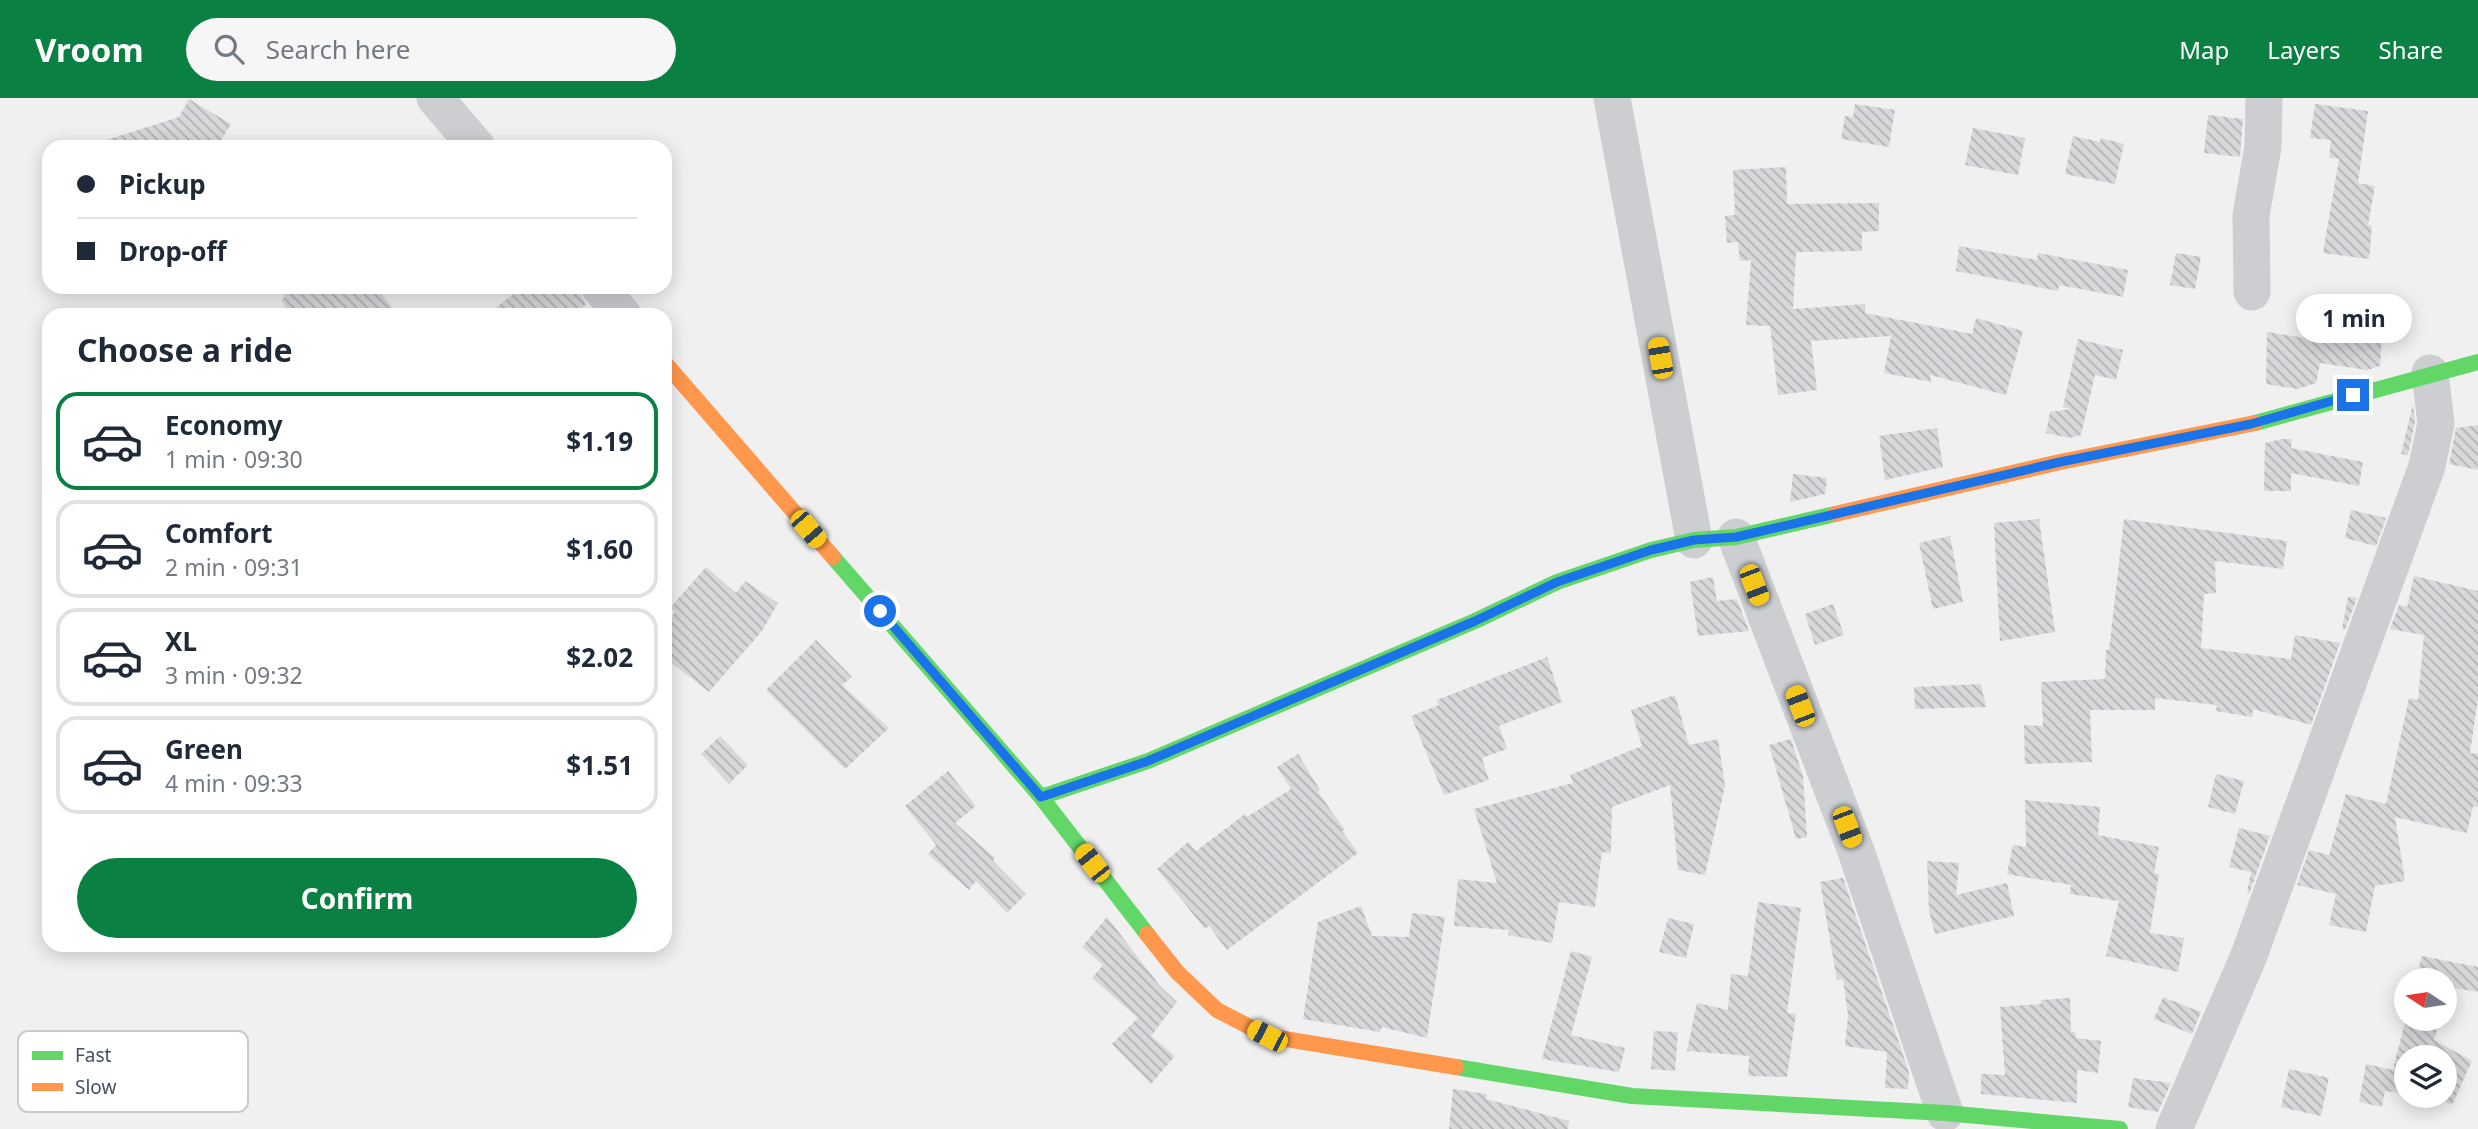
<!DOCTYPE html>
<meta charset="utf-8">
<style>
:root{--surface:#fff;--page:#f6f6f7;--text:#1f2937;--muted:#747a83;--line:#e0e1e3;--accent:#0b8043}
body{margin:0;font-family:"Noto Sans",sans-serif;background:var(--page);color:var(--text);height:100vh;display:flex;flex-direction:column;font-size:26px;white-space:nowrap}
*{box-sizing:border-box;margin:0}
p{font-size:23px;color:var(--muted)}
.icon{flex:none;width:38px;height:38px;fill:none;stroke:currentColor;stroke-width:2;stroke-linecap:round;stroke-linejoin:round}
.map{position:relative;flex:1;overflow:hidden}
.drawer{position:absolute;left:42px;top:210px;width:630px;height:644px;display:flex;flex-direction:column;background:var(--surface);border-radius:21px;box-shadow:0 4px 18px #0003}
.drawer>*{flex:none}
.guide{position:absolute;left:42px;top:42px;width:630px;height:154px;border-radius:21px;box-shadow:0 4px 18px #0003;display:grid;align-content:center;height:154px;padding:0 35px;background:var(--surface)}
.needle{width:46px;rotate:282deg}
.tools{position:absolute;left:2394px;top:870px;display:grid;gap:14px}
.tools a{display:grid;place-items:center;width:63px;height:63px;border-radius:50%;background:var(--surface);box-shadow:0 4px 18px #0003;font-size:35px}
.end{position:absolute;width:32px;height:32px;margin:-16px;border:9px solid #1a73e8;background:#fff;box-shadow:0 0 0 4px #fff}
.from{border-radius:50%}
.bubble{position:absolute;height:49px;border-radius:24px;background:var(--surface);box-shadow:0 4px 18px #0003;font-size:23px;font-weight:700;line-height:49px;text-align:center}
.car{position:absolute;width:21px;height:42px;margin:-21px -10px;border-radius:9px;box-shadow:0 0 5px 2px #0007;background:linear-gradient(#f5c518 24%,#345 0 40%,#f5c518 0 76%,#345 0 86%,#f5c518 0)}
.guide b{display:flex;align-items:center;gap:24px;height:66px;font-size:26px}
.guide b+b{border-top:2px solid var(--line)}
.guide i{width:18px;height:18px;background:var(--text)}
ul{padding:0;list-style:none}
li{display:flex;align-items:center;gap:21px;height:98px;margin:0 14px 10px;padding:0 21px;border:4px solid var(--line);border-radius:21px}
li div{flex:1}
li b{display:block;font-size:26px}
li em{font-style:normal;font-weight:700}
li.current{border-color:var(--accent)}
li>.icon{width:63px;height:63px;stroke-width:1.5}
h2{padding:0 35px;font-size:32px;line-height:84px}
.button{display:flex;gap:14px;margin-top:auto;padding:14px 35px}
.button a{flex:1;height:80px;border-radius:42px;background:var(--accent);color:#fff;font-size:28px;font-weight:700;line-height:80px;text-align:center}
header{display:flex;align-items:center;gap:42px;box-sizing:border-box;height:98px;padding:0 35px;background:var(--accent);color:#fff}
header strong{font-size:33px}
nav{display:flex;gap:38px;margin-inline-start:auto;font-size:24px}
.search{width:490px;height:63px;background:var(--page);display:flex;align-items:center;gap:18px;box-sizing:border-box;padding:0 24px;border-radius:38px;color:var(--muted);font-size:26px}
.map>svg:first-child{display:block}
.building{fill:url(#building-back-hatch)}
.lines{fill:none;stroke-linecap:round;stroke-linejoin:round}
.street{stroke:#ccced1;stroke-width:37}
.fast{stroke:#63d668;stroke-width:16}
.slow{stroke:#ff974d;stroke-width:16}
.route{stroke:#1a73e8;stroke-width:9}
.key{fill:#fff;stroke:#c8cace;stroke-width:2}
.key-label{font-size:19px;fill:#47505d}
</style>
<header>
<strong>Vroom</strong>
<div class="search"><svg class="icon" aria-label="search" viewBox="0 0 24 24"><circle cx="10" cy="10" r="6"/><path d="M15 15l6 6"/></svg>Search here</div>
<nav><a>Map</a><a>Layers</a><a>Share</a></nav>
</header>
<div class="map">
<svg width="2478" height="1031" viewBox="0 0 2478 1031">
<defs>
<pattern id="building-back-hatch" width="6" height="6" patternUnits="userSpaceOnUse" patternTransform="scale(1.75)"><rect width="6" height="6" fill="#d8d8db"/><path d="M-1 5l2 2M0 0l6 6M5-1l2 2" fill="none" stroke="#b1b2b5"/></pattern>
</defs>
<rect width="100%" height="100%" fill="#f1f0f0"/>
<path class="building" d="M 189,1 L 231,26 L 217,49 L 101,49 L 100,44 L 179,19 Z
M 1855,6 L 1895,12 L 1889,49 L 1841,41 L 1845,18 L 1853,19 Z
M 2315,6 L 2368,13 L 2358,85 L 2375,88 L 2368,127 L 2372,128 L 2369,161 L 2323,155 L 2339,61 L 2329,60 L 2331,42 L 2310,40 Z
M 2208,17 L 2243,21 L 2240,59 L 2204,55 Z
M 1973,30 L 2025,40 L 2018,77 L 1965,67 Z
M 2073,38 L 2100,44 L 2101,40 L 2124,46 L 2115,86 L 2065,76 Z
M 1786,69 L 1787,106 L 1879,105 L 1879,133 L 1862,134 L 1862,153 L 1796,154 L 1793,211 L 1865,206 L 1865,215 L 1972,236 L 1976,220 L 2023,233 L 2006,297 L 1930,277 L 1931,284 L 1884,275 L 1891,238 L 1811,243 L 1817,292 L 1778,297 L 1770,228 L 1746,227 L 1751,162 L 1740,163 L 1738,144 L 1727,145 L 1725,118 L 1735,117 L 1733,72 Z
M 1959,148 L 2037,162 L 2038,155 L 2128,172 L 2123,199 L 2059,187 L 2058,193 L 1956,173 Z
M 2176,155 L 2201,159 L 2195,191 L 2170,187 Z
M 279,189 L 376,189 L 398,217 L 291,217 L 281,202 L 285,199 Z
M 522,189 L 579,189 L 579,194 L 586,206 L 576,217 L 487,217 Z
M 2339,232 L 2382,238 L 2380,268 L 2367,272 L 2320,265 L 2316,285 L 2298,291 L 2266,286 L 2267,234 L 2338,245 Z
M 2078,241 L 2123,252 L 2116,282 L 2095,277 L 2081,337 L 2069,340 L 2046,335 L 2050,314 L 2071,311 L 2063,309 Z
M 2413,306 L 2415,324 L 2408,357 L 2401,356 Z
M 2478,327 L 2478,372 L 2449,366 L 2456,330 Z
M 1937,330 L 1943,369 L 1885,382 L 1879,338 Z
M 2281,341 L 2292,341 L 2291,350 L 2363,364 L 2359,388 L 2291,375 L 2291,393 L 2264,393 L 2265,345 Z
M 1793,376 L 1827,380 L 1825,396 L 1790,404 Z
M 2351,412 L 2386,420 L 2376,448 L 2345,440 Z
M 2039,421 L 2055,534 L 2000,543 L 1994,425 Z
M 2124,421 L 2287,443 L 2283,471 L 2215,463 L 2216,495 L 2204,496 L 2201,550 L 2291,561 L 2295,537 L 2340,545 L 2311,627 L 2253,611 L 2252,619 L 2216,613 L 2217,607 L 2155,600 L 2155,612 L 2090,612 L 2092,664 L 2025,666 L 2024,627 L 2043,628 L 2041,584 L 2105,581 L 2106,552 L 2109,552 Z
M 1950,438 L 1963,504 L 1933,511 L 1919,445 Z
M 706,469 L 736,495 L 745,483 L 778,505 L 762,533 L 709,594 L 665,560 L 665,527 L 675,514 L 670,510 Z
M 2414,478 L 2478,493 L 2478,600 L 2470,655 L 2478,656 L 2478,709 L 2473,708 L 2467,735 L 2395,719 L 2405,783 L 2375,788 L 2366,834 L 2329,827 L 2336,796 L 2297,787 L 2309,752 L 2329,757 L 2346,696 L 2386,706 L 2409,600 L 2418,602 L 2424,537 L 2390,531 L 2399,507 L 2407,509 Z
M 1713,479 L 1717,503 L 1737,501 L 1749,533 L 1698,538 L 1690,484 Z
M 2348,499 L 2357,500 L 2345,532 L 2342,531 Z
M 1833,506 L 1844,537 L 1815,547 L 1805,516 Z
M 816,542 L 852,579 L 842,587 L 889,630 L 845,671 L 766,592 Z
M 1547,559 L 1562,604 L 1499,628 L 1507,651 L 1482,660 L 1489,682 L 1444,697 L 1411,618 L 1439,607 L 1437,602 Z
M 1981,586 L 1986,609 L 1915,611 L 1914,589 Z
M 1675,597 L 1689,647 L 1718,641 L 1725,688 L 1705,777 L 1678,772 L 1670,687 L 1612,709 L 1611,755 L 1602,754 L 1595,809 L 1559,804 L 1552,845 L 1508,837 L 1509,832 L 1454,828 L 1458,781 L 1497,785 L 1474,711 L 1573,685 L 1570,677 L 1642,648 L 1631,612 Z
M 720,638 L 748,667 L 729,686 L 701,656 Z
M 1791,641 L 1803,678 L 1807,739 L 1796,741 L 1769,647 Z
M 1298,656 L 1320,692 L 1318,694 L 1345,732 L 1342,733 L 1358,755 L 1227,852 L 1209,828 L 1205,831 L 1157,771 L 1188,744 L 1196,753 L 1245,716 L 1247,719 L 1291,691 L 1277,669 Z
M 948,673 L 976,708 L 955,725 L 995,760 L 993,763 L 1026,796 L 1007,815 L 976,783 L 969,792 L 928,756 L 936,747 L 905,708 Z
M 2216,676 L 2244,683 L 2235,716 L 2208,709 Z
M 2025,702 L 2100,709 L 2098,737 L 2159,749 L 2154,775 L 2159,776 L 2150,835 L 2184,840 L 2178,874 L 2106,858 L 2119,803 L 2070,796 L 2071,787 L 2007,776 L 2013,747 L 2026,749 Z
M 2239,730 L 2270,738 L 2249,796 L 2247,795 L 2251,774 L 2229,769 Z
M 1927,763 L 1959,765 L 1956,797 L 2007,785 L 2014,818 L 1935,836 L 1929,813 Z
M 1843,780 L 1909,974 L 1908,991 L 1885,990 L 1887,954 L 1845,948 L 1848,917 L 1843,881 L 1837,882 L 1820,784 Z
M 1758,804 L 1801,810 L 1787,915 L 1796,916 L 1787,979 L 1748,978 L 1749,958 L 1687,953 L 1697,905 L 1728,912 L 1731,876 L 1748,878 Z
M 1361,808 L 1372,838 L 1409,839 L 1412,815 L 1445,819 L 1427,940 L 1382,929 L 1380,934 L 1303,921 L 1318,824 Z
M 1107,819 L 1160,888 L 1177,904 L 1151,938 L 1175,958 L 1151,986 L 1112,946 L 1138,920 L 1092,880 L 1103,867 L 1082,849 Z
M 1668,820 L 1694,826 L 1686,860 L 1659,854 Z
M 1571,853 L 1592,859 L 1571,937 L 1625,950 L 1619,974 L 1542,961 Z
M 2422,858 L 2478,869 L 2478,894 L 2448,889 L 2445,902 L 2445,882 L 2416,882 Z
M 2163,899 L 2201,914 L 2192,936 L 2154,921 Z
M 2070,900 L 2071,934 L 2075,934 L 2076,940 L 2101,943 L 2098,975 L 2077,972 L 2077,1005 L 1981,996 L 1981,976 L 2005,977 L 2000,909 L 2041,906 L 2041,902 Z
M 2406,920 L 2440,920 L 2434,942 L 2472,963 L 2452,1007 L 2435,999 L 2422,998 L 2445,998 L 2445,959 L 2406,959 L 2406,996 L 2385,993 L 2382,1009 L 2359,1004 L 2366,966 L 2393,972 Z
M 1654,933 L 1678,934 L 1675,973 L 1651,971 Z
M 2289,971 L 2329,980 L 2321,1018 L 2281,1009 Z
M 2133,980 L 2171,985 L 2158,1014 L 2128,1009 Z
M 1453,991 L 1487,996 L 1486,1001 L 1569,1023 L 1568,1031 L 1449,1031 Z"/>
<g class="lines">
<path class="street" d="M 435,0 L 477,49
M 1612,0 L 1694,442
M 599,189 L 623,217
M 2252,194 L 2251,117 L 2263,49 L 2264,0
M 1736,439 L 1856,753 L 1945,1015
M 2174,1031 L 2248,860 L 2427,368 L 2436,325 L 2430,275"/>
<path class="fast" d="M 2255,325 L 2478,264
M 833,459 L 1041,699 L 1147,836
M 1041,699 L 1148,663 L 1475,523 L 1557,484 L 1651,452 L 1694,442 L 1736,439 L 1835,416
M 1456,969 L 1632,998 L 1945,1015 L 2120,1031"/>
<path class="slow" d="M 665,265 L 833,459
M 1835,416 L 2060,364 L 2255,325
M 1147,836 L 1177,874 L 1217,912 L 1267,938 L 1456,969"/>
</g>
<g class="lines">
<path class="route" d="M 880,513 L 1041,699 L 1148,663 L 1475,523 L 1557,484 L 1651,452 L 1694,442 L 1736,439 L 2060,364 L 2251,326 L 2353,297"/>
</g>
<rect x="18" y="933" width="230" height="81" rx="10" class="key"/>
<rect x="32" y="953" width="31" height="9" fill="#63d668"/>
<rect x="32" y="985" width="31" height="8" fill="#ff974d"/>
<g class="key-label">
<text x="75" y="964">Fast</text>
<text x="75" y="996">Slow</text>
</g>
</svg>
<div class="tools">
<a><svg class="needle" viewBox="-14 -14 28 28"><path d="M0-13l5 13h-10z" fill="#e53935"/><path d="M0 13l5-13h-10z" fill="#747a83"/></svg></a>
<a><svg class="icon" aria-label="layers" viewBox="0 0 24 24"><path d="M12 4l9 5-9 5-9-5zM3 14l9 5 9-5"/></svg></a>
</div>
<i class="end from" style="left:880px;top:513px"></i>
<i class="end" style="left:2353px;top:297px"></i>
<div class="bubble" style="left:2296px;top:196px;width:116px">1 min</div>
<i class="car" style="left:1660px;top:260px;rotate:350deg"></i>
<i class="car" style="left:808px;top:431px;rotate:139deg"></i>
<i class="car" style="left:1754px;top:487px;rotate:159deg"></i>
<i class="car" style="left:1800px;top:608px;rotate:339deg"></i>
<i class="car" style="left:1847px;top:729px;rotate:159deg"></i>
<i class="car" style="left:1092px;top:765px;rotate:322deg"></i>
<i class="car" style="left:1267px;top:938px;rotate:297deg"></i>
<div class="guide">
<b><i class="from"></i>Pickup</b>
<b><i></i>Drop-off</b>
</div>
<section class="drawer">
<h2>Choose a ride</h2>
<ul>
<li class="current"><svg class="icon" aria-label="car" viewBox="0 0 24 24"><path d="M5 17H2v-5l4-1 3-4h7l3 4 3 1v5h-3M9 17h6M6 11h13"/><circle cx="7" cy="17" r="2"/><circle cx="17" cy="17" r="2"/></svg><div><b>Economy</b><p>1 min · 09:30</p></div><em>$1.19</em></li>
<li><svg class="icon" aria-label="car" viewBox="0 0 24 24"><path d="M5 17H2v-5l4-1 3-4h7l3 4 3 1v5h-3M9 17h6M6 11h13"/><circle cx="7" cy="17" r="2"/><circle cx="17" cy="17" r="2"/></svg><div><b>Comfort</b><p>2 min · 09:31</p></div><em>$1.60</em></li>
<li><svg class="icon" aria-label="car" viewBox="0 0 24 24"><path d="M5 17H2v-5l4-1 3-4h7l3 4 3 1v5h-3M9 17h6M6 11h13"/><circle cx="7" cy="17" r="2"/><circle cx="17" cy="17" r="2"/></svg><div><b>XL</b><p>3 min · 09:32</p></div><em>$2.02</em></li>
<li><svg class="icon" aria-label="car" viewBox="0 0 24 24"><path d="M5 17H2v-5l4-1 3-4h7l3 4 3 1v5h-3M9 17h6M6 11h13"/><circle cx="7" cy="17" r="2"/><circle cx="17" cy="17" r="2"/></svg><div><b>Green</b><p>4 min · 09:33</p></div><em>$1.51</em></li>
</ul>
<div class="button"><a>Confirm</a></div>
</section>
</div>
